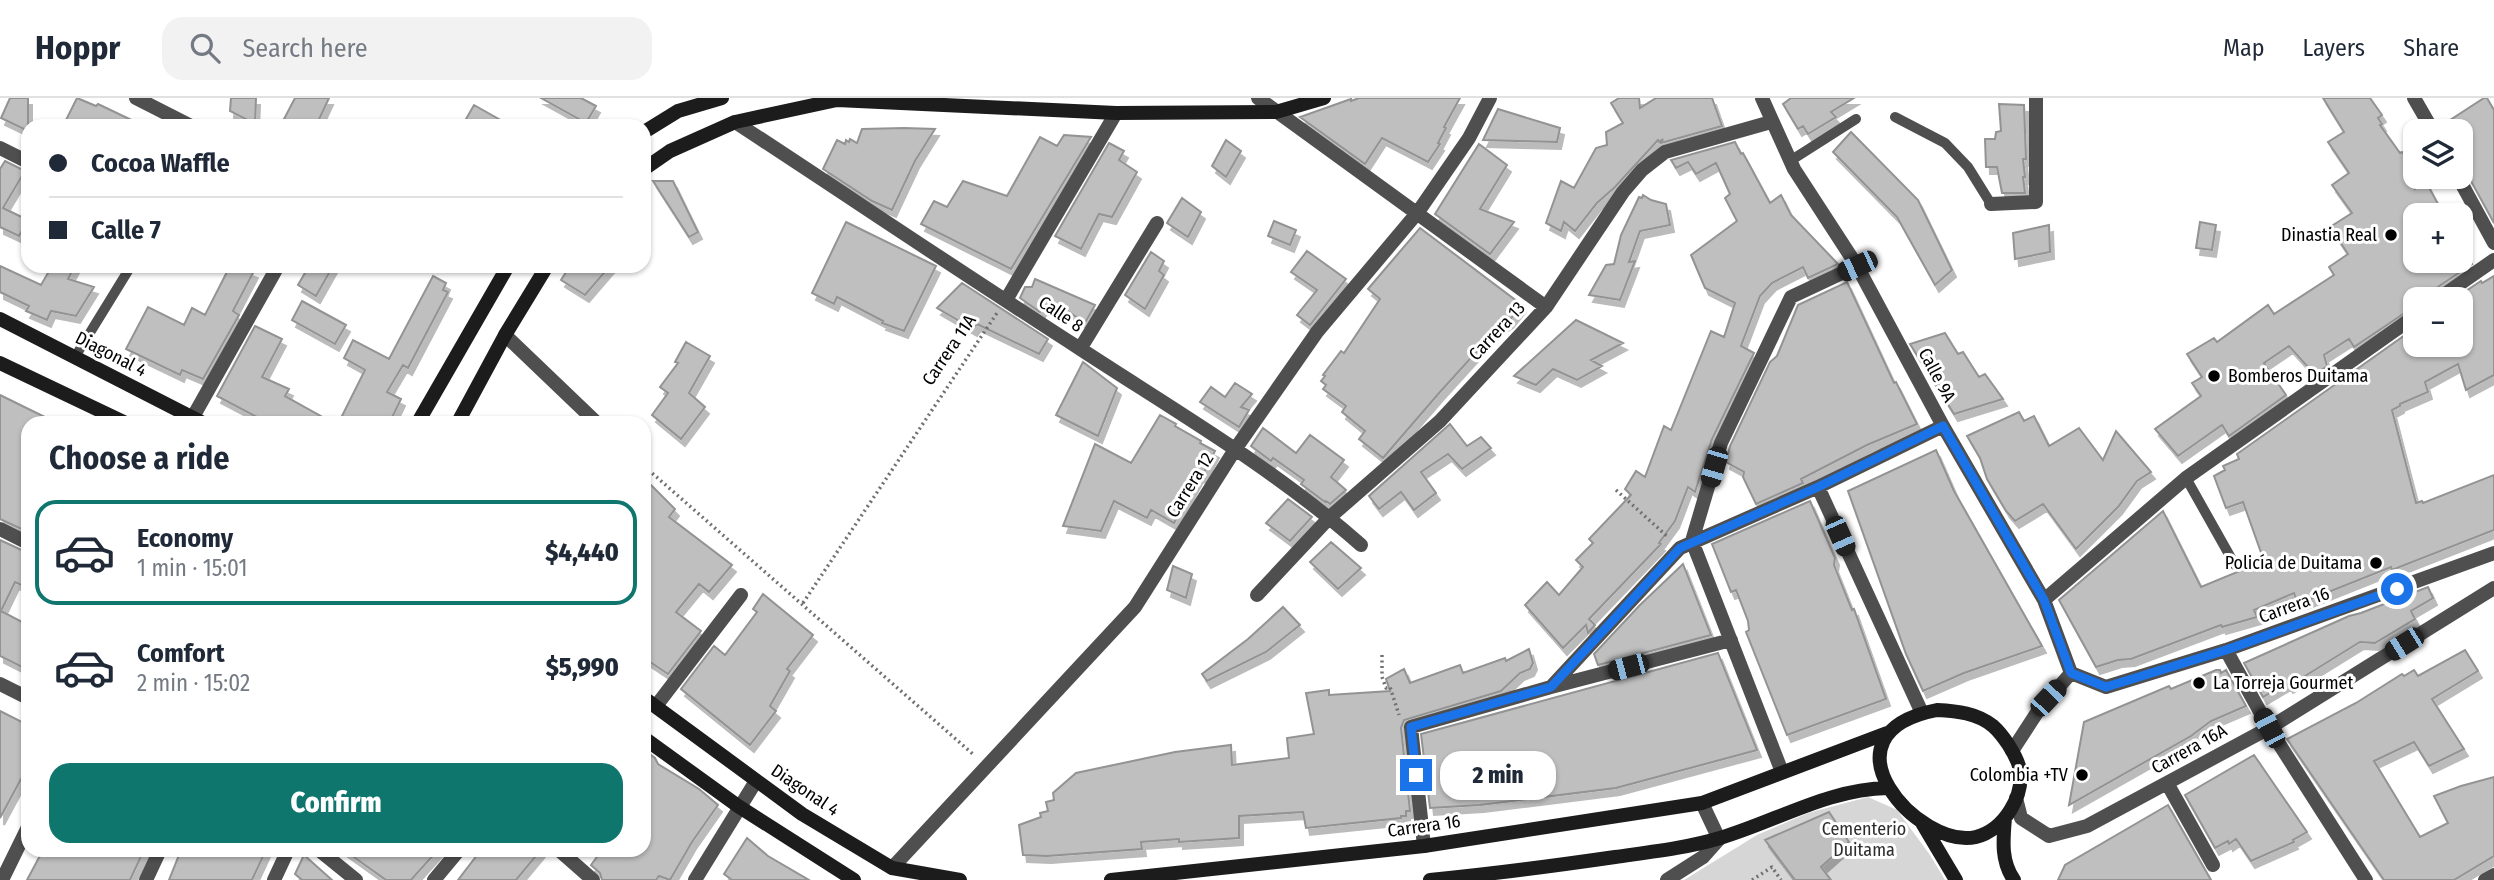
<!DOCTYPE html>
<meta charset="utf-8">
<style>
:root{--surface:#fff;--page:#f2f2f3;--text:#1f2937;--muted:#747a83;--line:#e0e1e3;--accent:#0f766e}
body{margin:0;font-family:"Fira Sans Condensed",sans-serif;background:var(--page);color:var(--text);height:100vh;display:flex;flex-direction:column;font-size:26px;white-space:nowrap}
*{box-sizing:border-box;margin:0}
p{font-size:23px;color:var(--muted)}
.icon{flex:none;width:38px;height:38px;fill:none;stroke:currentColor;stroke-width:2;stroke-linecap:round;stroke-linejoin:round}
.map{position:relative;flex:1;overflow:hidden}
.panel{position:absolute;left:21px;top:318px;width:630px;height:441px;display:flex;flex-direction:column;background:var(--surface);border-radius:21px;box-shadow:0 2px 5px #0004}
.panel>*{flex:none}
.guide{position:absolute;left:21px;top:21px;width:630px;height:154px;border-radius:21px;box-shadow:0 2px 5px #0004;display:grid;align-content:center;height:154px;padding:0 28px;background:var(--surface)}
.tools{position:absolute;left:2403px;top:21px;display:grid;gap:14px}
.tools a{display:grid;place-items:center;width:70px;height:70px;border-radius:14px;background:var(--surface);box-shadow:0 2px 5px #0004;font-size:35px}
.end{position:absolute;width:32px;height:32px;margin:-16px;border:9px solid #1a73e8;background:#fff;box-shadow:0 0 0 4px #fff}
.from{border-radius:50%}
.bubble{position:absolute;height:49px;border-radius:21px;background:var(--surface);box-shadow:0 2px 5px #0004;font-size:23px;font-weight:800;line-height:49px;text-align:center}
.car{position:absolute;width:21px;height:42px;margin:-21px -10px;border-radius:9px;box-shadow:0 0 5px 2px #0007;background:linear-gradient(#222 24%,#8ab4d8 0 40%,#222 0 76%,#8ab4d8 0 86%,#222 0)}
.guide b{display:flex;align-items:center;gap:24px;height:66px;font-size:26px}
.guide b+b{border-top:2px solid var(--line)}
.guide i{width:18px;height:18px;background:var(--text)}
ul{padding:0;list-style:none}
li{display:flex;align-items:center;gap:21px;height:105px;margin:0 14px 10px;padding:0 14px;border:4px solid transparent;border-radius:21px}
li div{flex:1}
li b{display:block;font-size:26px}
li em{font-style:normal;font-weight:800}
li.selected{border-color:var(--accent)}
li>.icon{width:63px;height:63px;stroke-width:1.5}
h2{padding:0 28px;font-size:32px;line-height:84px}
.button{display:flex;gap:14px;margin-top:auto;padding:14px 28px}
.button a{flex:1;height:80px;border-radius:21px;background:var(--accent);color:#fff;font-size:28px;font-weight:800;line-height:80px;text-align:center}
header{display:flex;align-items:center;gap:42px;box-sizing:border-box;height:98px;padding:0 35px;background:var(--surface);border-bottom:2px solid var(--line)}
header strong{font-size:33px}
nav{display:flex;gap:38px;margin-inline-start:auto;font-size:24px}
.search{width:490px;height:63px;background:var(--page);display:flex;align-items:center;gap:18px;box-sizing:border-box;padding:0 24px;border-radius:21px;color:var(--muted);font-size:26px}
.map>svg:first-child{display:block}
.green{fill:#d6d6d6}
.building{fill:#bfbfbf;stroke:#939393;stroke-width:2;filter:url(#shadow)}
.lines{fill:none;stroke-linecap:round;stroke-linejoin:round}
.path{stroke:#717171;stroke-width:3.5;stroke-dasharray:2 3.5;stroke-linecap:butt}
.lane{stroke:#4f4f4f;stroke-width:10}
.street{stroke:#4f4f4f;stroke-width:14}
.secondary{stroke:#1c1c1c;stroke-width:14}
.route{stroke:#1a73e8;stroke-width:9}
.poi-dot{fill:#000;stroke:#fff;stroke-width:2.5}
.labels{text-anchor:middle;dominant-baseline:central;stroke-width:6;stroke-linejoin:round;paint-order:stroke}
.poi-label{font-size:18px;fill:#000;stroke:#fff;text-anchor:end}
.street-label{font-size:18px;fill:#000;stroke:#fff}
.park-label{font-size:18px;fill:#2d2d2d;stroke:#fff}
</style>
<header>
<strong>Hoppr</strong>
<div class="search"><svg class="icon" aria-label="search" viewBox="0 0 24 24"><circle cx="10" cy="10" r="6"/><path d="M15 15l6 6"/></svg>Search here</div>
<nav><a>Map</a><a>Layers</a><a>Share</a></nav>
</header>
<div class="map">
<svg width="2494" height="782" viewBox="0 0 2494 782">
<defs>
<filter id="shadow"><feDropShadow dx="4" dy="7" stdDeviation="0" flood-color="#0004"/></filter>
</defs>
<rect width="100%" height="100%" fill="#fff"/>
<path class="green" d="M 1868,699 L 1897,712 L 1930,757 L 1945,782 L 1684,782 L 1757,737 L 1808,715 Z"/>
<path class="building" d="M 10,0 L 28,0 L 28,33 L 1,20 Z
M 77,0 L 96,8 L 98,6 L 144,28 L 63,28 Z
M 231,0 L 256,0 L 255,26 L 230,13 Z
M 295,0 L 329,0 L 316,28 L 298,28 L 284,21 Z
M 541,0 L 581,0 L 596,8 L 586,25 Z
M 1359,0 L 1460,0 L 1444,29 L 1446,30 L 1438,45 L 1440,46 L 1428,64 L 1382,40 L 1365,66 L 1300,19 L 1351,1 L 1351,3 Z
M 1619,0 L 1639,0 L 1640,10 L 1656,0 L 1712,0 L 1722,28 L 1661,45 L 1663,41 L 1659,44 L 1658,42 L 1615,89 L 1597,105 L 1575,133 L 1564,124 L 1561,133 L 1546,125 L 1561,83 L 1574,90 L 1596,50 L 1607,47 L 1606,34 L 1623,25 L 1611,5 Z
M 1791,0 L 1854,0 L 1831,14 L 1836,19 L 1808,36 L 1803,28 L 1798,31 L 1783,6 Z
M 2323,0 L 2370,0 L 2382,17 L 2378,20 L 2382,26 L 2380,27 L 2400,55 L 2402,54 L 2407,60 L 2415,54 L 2415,91 L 2426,84 L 2444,117 L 2415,117 L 2415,163 L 2470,163 L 2472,166 L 2432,193 L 2428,201 L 2415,201 L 2415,208 L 2354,249 L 2349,241 L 2324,257 L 2327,268 L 2315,277 L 2289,248 L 2264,265 L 2286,297 L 2229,338 L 2222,327 L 2178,358 L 2155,331 L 2201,298 L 2192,285 L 2202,279 L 2187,256 L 2214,240 L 2217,244 L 2268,207 L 2274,216 L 2334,177 L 2329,169 L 2348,156 L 2330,129 L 2352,115 L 2332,87 L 2349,75 L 2328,44 L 2344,34 Z
M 2484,0 L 2487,0 L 2494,12 L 2494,125 L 2460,63 L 2460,33 L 2443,33 L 2441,28 Z
M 1999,6 L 2024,7 L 2026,61 L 2023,61 L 2025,79 L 2023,79 L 2025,95 L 2002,95 L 1997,69 L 1986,69 L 1985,41 L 1995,41 L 1996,34 L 2001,33 Z
M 474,7 L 511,28 L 462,28 Z
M 1498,11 L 1560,30 L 1557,44 L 1483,42 Z
M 904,30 L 935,31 L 915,63 L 892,112 L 872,103 L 823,71 L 837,42 L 845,46 L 846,42 L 849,44 L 850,41 L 857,45 L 862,31 Z
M 1851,34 L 1918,102 L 1952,172 L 1935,187 L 1897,119 L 1833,54 Z
M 1064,37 L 1091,39 L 1011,171 L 921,126 L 934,103 L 947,109 L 963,83 L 1007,98 L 1040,39 L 1057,48 Z
M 1226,42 L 1241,53 L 1226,79 L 1212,68 Z
M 1735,44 L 1741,56 L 1743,55 L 1770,105 L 1781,97 L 1791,117 L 1838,166 L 1808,180 L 1803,169 L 1772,185 L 1760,198 L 1741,248 L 1754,255 L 1712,341 L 1695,394 L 1688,389 L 1675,423 L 1659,445 L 1661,446 L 1589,521 L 1595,527 L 1588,535 L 1586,527 L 1563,550 L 1525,507 L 1547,484 L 1559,497 L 1583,469 L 1576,462 L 1593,445 L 1589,441 L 1631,397 L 1625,391 L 1636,373 L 1645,379 L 1664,328 L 1671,332 L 1711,233 L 1724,239 L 1735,205 L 1705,190 L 1691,157 L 1737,123 L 1725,100 L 1730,96 L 1716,65 L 1696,76 L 1688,64 L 1676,70 L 1671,62 Z
M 1109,45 L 1124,53 L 1119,62 L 1137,74 L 1112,119 L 1099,116 L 1081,151 L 1055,138 Z
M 1479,46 L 1507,67 L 1480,111 L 1514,124 L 1490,156 L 1435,116 Z
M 5,63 L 25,73 L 3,110 L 28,122 L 19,138 L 0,129 L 0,71 Z
M 653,83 L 673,83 L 698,134 L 689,139 Z
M 1643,97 L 1651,102 L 1666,106 L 1670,127 L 1640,133 L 1629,164 L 1635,163 L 1620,202 L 1589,197 L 1606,167 L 1614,166 L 1621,137 L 1639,99 L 1642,100 Z
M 1182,100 L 1201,114 L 1188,139 L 1167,125 Z
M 1274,123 L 1296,132 L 1290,147 L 1268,138 Z
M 846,124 L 936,168 L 904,233 L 882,225 L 883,223 L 837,199 L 834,206 L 812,195 Z
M 2200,124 L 2216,127 L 2212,152 L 2196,150 Z
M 2049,127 L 2050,154 L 2015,161 L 2013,135 Z
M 1420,130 L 1522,207 L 1509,223 L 1499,229 L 1440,294 L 1383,360 L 1359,341 L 1365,333 L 1342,314 L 1346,308 L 1323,291 L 1326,287 L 1321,283 L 1325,278 L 1323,277 L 1341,253 L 1344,255 L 1380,201 L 1368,191 Z
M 1307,153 L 1346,181 L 1310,227 L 1297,217 L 1317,192 L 1291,174 Z
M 1151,154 L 1164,163 L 1159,173 L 1164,177 L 1145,211 L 1125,197 Z
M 0,168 L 41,187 L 52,168 L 75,168 L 68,181 L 94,189 L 76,218 L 51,213 L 47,222 L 26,213 L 29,208 L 0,194 Z
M 230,168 L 240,168 L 254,173 L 233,213 L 239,217 L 203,281 L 182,272 L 180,277 L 126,251 L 148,209 L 184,227 L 192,210 L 205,217 Z
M 309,168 L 333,168 L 316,198 L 298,187 Z
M 570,168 L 610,168 L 585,197 L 561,182 Z
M 433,178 L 446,185 L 443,192 L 448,194 L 408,270 L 403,267 L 387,294 L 401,301 L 389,326 L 338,326 L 365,272 L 344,260 L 353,242 L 389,261 Z
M 2494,178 L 2494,277 L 2466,292 L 2458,266 L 2425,284 L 2428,294 L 2400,306 L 2400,308 L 2392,312 L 2416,405 L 2422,403 L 2423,405 L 2494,377 L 2494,432 L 2392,472 L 2391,469 L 2306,503 L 2297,505 L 2294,495 L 2254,512 L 2257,519 L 2222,529 L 2221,527 L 2131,561 L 2118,562 L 2096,569 L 2059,502 L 2163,413 L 2201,489 L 2264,463 L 2243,404 L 2226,410 L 2214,378 L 2225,372 L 2223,368 L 2239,361 L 2237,356 L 2415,230 L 2415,247 L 2460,247 L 2460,201 L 2454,201 L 2481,183 L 2482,185 Z
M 1035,181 L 1095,207 L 1085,225 L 1066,212 L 1061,220 L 1043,209 L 1040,214 L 1020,200 L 1025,189 L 1032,189 Z
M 1847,184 L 1894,285 L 1896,284 L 1917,326 L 1867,347 L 1801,381 L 1803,385 L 1756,406 L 1743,379 L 1744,374 L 1726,364 L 1730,348 L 1770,264 L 1777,258 L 1798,207 Z
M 962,185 L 1048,241 L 1039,256 L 977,226 L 973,231 L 937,210 Z
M 302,203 L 346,227 L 335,246 L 292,222 Z
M 1576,222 L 1623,245 L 1591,262 L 1602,268 L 1577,282 L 1553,271 L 1536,287 L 1514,278 Z
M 255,228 L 282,241 L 262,279 L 289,291 L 285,298 L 335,326 L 270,326 L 217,298 Z
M 1945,235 L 1958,256 L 1963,254 L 1979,279 L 1985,276 L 2003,301 L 1954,316 L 1910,246 Z
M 686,244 L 710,258 L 689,295 L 705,309 L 681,341 L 652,317 L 668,295 L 660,289 L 678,265 L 675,264 Z
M 1083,264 L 1117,290 L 1098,338 L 1056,317 Z
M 1235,285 L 1252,296 L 1241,309 L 1249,312 L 1239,329 L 1200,304 L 1211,289 L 1225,299 Z
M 0,297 L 59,326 L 28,326 L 28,434 L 0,421 Z
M 2019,314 L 2024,323 L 2034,318 L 2049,348 L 2079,330 L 2103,362 L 2116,333 L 2151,374 L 2137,383 L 2118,409 L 2076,451 L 2043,406 L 2015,423 L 2006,413 L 1987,381 L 1980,360 L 1967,338 Z
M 1160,317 L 1176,326 L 1175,328 L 1201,343 L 1200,345 L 1215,353 L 1202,378 L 1199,377 L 1174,425 L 1151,412 L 1147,420 L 1114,403 L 1101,433 L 1063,428 L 1095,346 L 1131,365 Z
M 1450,326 L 1467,348 L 1481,339 L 1491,350 L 1462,371 L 1448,356 L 1421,374 L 1436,395 L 1414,412 L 1401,394 L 1379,411 L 1369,398 Z
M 1263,330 L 1296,355 L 1310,337 L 1344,362 L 1331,379 L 1346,392 L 1330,406 L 1326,403 L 1325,404 L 1301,386 L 1304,382 L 1273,360 L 1271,363 L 1251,348 Z
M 1936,352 L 1954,393 L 2042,548 L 1964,575 L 1923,593 L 1906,556 L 1848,393 Z
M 644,380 L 675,411 L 669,419 L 732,467 L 709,494 L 699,486 L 676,514 L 701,533 L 668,576 L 644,560 Z
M 1288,401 L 1312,419 L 1290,443 L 1266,425 Z
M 1810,403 L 1835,460 L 1834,467 L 1852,512 L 1854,511 L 1886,601 L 1787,637 L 1746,534 L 1749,532 L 1748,523 L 1736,492 L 1731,494 L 1712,446 Z
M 0,442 L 28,455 L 28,490 L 15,484 L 1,513 L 28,527 L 28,572 L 0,558 Z
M 1331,444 L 1361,470 L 1338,491 L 1310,464 Z
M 1683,466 L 1711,537 L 1598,567 L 1594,556 L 1640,507 Z
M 1173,468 L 1192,476 L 1186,500 L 1167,492 Z
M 2428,489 L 2433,500 L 2411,513 L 2415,521 L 2375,545 L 2360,544 L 2289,588 L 2287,585 L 2263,599 L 2244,565 L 2349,518 L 2361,515 Z
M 763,496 L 813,537 L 787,571 L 790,573 L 770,608 L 776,613 L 750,647 L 681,591 L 714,548 L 725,557 L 757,514 L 753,511 Z
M 1283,509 L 1300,527 L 1266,554 L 1207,583 L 1202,576 L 1248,541 Z
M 1529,551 L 1533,565 L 1530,571 L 1520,575 L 1501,593 L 1404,622 L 1401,630 L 1410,713 L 1406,713 L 1406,718 L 1401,718 L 1401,720 L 1306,730 L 1303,714 L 1239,718 L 1239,740 L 1179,744 L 1179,741 L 1141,744 L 1142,751 L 1047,758 L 1023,757 L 1019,727 L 1041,719 L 1040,715 L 1048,713 L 1046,704 L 1054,702 L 1053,695 L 1076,675 L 1175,654 L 1231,647 L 1232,667 L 1289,660 L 1287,640 L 1314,636 L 1306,595 L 1329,592 L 1329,597 L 1390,593 L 1386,581 L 1404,571 L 1410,585 L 1460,567 L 1463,575 L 1505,560 L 1506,563 Z
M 2465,552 L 2478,573 L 2432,601 L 2464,651 L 2429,668 L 2414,644 L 2374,663 L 2420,739 L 2448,725 L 2434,698 L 2461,688 L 2494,679 L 2494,758 L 2454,782 L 2384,782 L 2287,641 L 2356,605 L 2402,576 L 2404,578 L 2414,572 L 2418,578 Z
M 1718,555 L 1757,652 L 1616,690 L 1480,707 L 1430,710 L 1421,636 Z
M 2216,572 L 2220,572 L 2221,575 L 2226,572 L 2246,608 L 2211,623 L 2191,638 L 2069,707 L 2084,624 L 2169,588 L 2171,591 Z
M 0,613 L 28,627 L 27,670 L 0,720 Z
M 644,652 L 655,660 L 658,666 L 699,691 L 718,707 L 692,744 L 670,782 L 659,778 L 656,782 L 602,782 L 600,775 L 591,767 L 602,752 L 644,752 Z
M 2254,657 L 2307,734 L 2293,742 L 2294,744 L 2251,763 L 2236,741 L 2229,746 L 2228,743 L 2215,750 L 2185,697 Z
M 2168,707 L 2211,782 L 2058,782 L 2065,767 Z
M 1829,714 L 1849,744 L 1821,769 L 1831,782 L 1795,782 L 1765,742 Z
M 747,740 L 768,758 L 809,782 L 732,782 L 724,776 Z
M 43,752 L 144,752 L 130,782 L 27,782 Z
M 181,752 L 266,752 L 252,782 L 169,782 Z
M 344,752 L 438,752 L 411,782 L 386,782 Z
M 481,752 L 541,752 L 516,782 L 458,782 Z
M 304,757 L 332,782 L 302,782 L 295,776 Z"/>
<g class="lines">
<path class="path" d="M 644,368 L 974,657
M 1616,392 L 1669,440
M 803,505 L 997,215
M 1382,557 L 1382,579 L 1386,590 L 1390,589 L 1399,617
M 1752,782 L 1772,769 L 1781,782"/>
<path class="lane" d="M 1895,19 L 1945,45 L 1968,69 L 1991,106
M 1790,63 L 1856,21
M 75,259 L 131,168
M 2186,380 L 2235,467"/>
<path class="street" d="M 136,0 L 191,28
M 1258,0 L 1546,209
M 1762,0 L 1794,71 L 1857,168 L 1943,328 L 2044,502 L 2071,575
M 2414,0 L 2433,33
M 735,24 C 851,100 965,177 1082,252 C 1177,314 1275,371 1361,447
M 0,50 L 28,64
M 2458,79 L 2494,145
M 1991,106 L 2036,104 L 2036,0
M 2438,201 L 2494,162
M 1006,202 L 1116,15
M 505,237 L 598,326
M 1080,251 L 1157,125
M 189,326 L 278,168
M 1818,389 L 1922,615
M 0,431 L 28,445
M 1692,443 L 1721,345 L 1791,199 L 1857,168
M 1692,443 L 1782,674
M 1257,497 L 1330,419 L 1440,323 L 1546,209 L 1623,94 L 1642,72 L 1665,54 L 1771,24
M 2044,502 L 2186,380 L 2415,218
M 2226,552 L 2269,630 L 2366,782
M 2071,575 L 2106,589 L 2226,552 L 2494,455
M 0,586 L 28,600
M 1551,589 L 1680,450 L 1818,389 L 1943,328
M 656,608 L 741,497
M 2012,653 L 2038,613 L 2071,575
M 2167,685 L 2213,767
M 2016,700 L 2021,720 L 2049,738 L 2087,728 L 2269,630 L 2494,490
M 1424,748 L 1411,629 L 1551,589 L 1731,542
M 319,752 L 356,782
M 560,753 L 593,782
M 892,770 L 1135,509 L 1236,350 L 1317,234 L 1418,114 L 1469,40 L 1490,0
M 2,782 L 28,729
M 146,782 L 160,752
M 274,782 L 288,752
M 434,782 L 459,752
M 695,782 L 756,683
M 1667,782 L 1703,759 L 1719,741 L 1702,705
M 2485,782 L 2494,777"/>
<path class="secondary" d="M 644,34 L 678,13 L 722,0
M 644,71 L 670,53 L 735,24 L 837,2 L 1116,15 L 1276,14 L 1324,0
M 0,221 L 205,326
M 0,265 L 128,326
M 417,326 L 508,168
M 457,326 L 505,237 L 547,168
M 644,600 L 802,716 L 892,770 L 960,782
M 1937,612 C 1957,613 1977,615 1993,628 C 2003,637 2015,655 2019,668 C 2026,697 2004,732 1976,739 C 1919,752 1814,636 1937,612 Z
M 644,640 L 738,708 L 854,782
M 2005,720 C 2003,743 2001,763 2014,782
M 1922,725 L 1956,782
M 1111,782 L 1424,748 L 1702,705 L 1887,635
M 1430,782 C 1492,776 1553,768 1615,759 C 1650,754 1687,750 1720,740 C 1777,723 1828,691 1888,690"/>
</g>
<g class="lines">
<path class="route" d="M 1416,677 L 1411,629 L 1551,589 L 1680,450 L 1818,389 L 1943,328 L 2044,502 L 2071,575 L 2106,589 L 2226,552 L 2397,491"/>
</g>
<g class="poi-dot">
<circle cx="2391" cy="137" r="7"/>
<circle cx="2214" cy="278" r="7"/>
<circle cx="2376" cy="465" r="7"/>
<circle cx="2199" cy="585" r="7"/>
<circle cx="2082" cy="677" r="7"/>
</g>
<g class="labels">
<g class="poi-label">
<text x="2377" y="137">Dinastia Real</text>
<text x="2228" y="278" text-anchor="start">Bomberos Duitama</text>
<text x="2362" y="465">Policía de Duitama</text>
<text x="2213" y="585" text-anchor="start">La Torreja Gourmet</text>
<text x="2068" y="677">Colombia +TV</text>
</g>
<g class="street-label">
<text transform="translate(1061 216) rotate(34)">Calle 8</text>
<text transform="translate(1497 233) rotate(-47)">Carrera 13</text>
<text transform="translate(949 252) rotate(-56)">Carrera 11A</text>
<text transform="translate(111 256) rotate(27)">Diagonal 4</text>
<text transform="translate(1937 277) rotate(62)">Calle 9A</text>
<text transform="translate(1190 387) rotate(-58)">Carrera 12</text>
<text transform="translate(2294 507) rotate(-20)">Carrera 16</text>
<text transform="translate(2189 651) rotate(-29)">Carrera 16A</text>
<text transform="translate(805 692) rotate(34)">Diagonal 4</text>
<text transform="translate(1424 728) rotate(-8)">Carrera 16</text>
</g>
<g class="park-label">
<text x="1864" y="731">Cementerio<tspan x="1864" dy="21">Duitama</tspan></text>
</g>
</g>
</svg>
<div class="tools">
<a><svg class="icon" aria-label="layers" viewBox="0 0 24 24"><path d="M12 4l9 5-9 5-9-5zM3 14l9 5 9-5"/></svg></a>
<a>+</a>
<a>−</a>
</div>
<i class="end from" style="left:2397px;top:491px"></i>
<i class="end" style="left:1416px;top:677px"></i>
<div class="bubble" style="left:1440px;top:653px;width:116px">2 min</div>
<i class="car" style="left:1857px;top:168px;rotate:245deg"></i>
<i class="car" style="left:1714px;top:369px;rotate:196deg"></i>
<i class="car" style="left:1840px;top:438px;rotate:156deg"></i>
<i class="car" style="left:2404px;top:546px;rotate:238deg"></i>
<i class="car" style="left:1628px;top:569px;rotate:255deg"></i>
<i class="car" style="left:2048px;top:600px;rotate:43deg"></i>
<i class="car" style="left:2269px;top:630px;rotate:332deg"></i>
<div class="guide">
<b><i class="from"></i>Cocoa Waffle</b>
<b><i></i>Calle 7</b>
</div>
<section class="panel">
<h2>Choose a ride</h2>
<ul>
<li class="selected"><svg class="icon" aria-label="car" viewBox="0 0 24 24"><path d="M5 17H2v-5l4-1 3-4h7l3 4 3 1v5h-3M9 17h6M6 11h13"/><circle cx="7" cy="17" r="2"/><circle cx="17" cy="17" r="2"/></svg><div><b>Economy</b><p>1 min · 15:01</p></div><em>$4,440</em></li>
<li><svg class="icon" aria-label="car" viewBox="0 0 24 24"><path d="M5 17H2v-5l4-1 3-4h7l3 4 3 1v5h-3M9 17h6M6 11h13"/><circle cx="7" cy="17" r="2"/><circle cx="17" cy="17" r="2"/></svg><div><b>Comfort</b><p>2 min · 15:02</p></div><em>$5,990</em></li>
</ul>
<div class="button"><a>Confirm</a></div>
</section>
</div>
